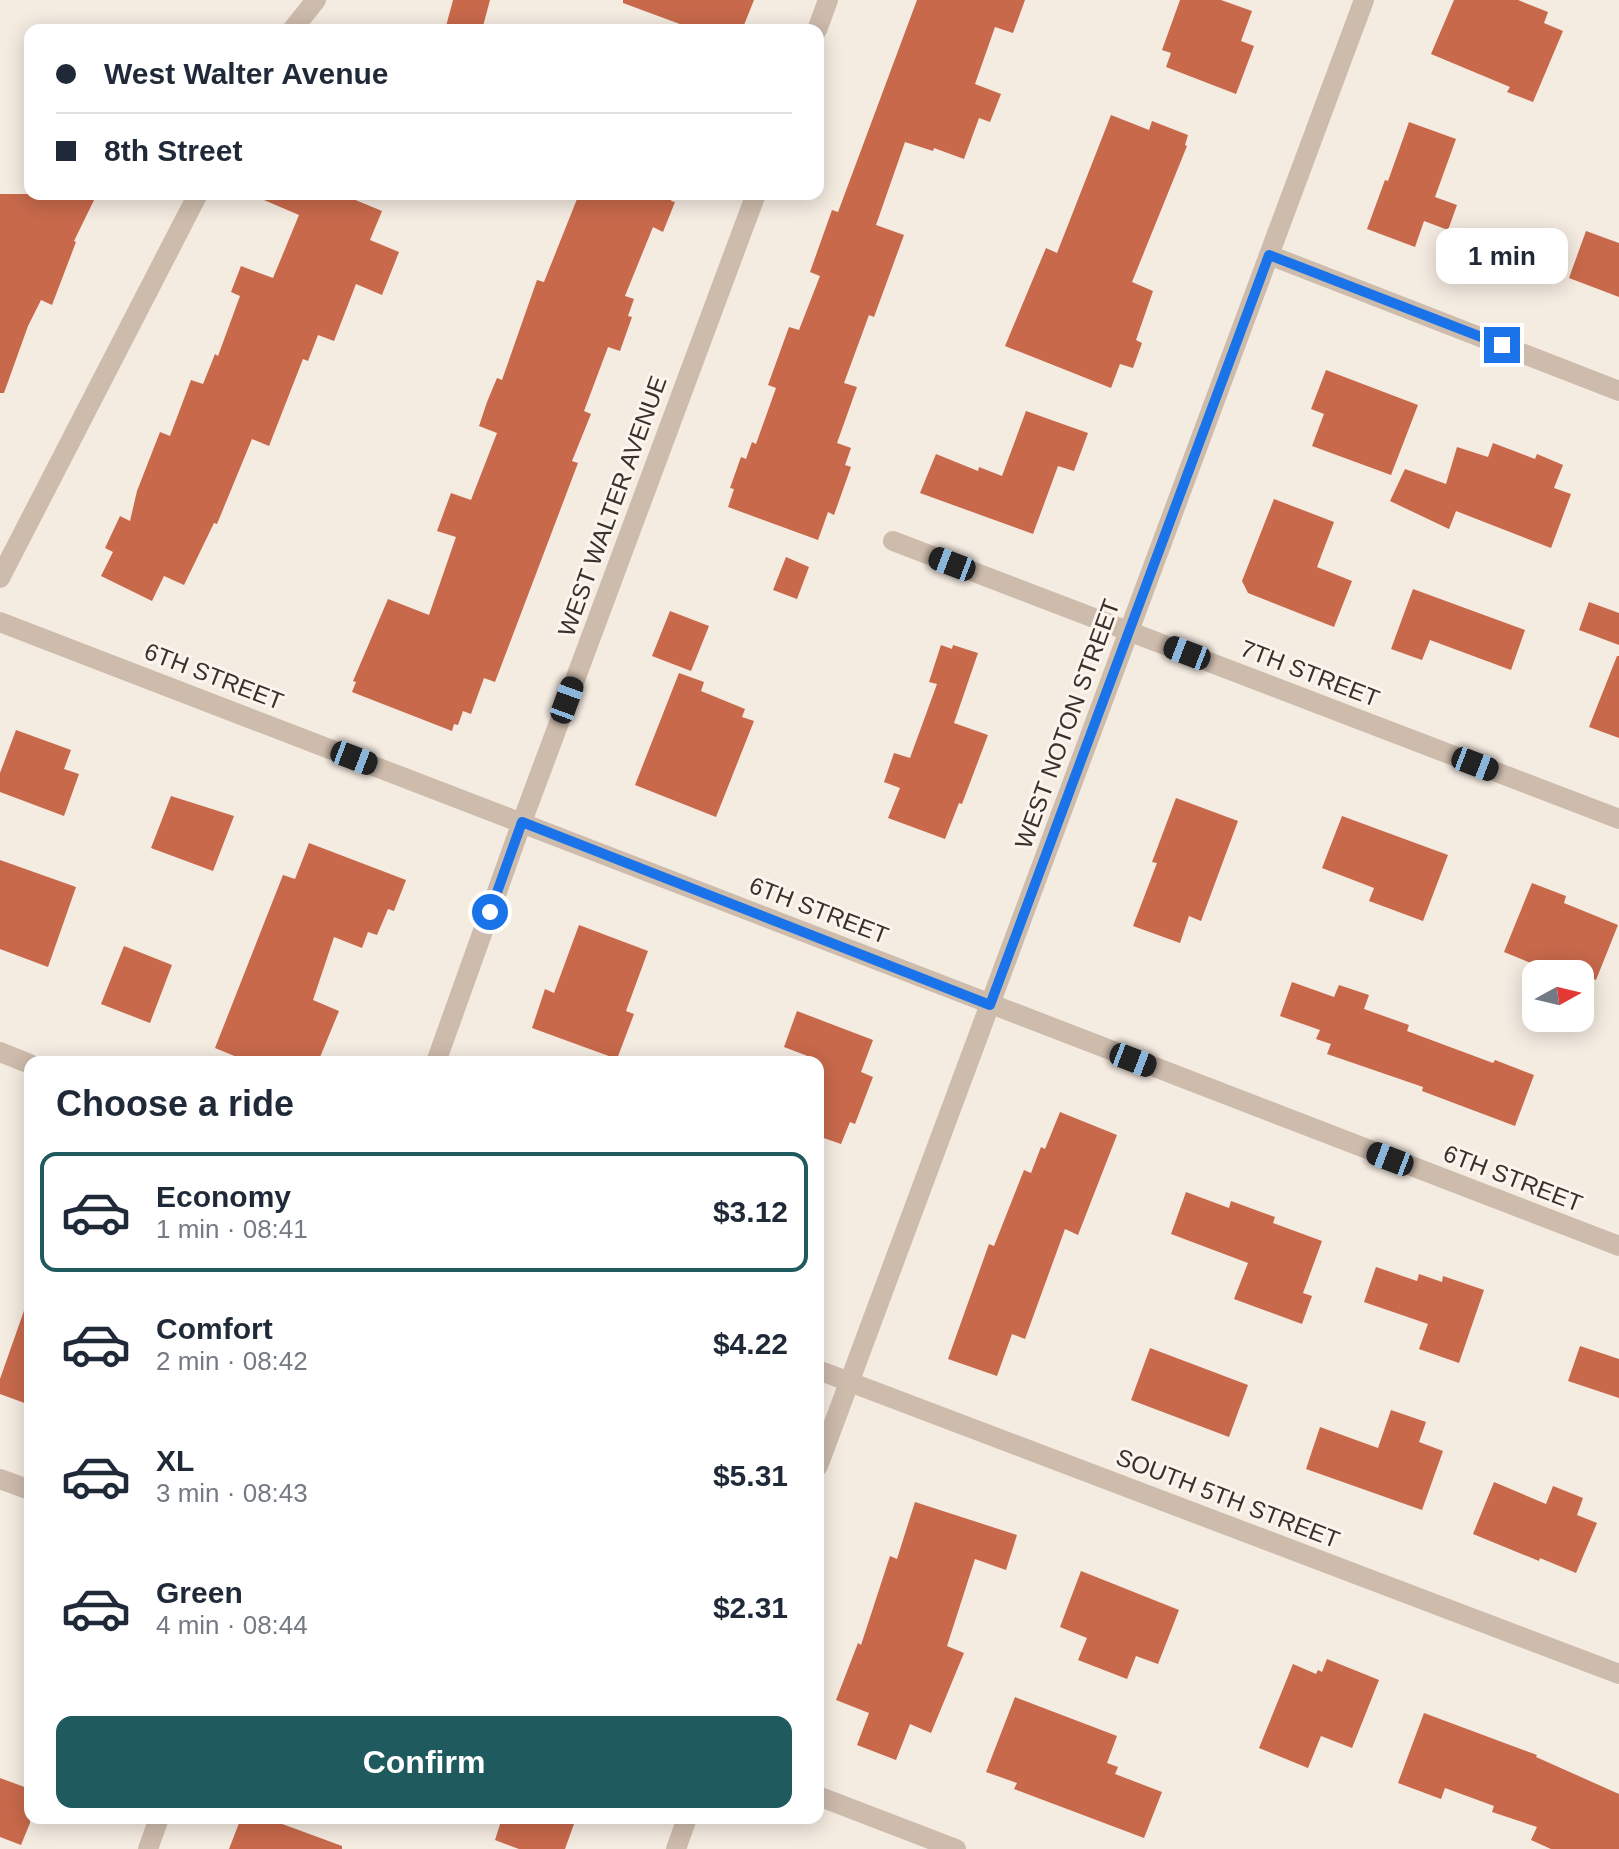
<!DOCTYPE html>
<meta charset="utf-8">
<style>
:root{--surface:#fff;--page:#f2f2f3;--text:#1f2937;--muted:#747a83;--line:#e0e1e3;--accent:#1f5a5e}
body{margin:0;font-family:Helvetica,sans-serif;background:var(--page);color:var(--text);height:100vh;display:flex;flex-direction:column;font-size:30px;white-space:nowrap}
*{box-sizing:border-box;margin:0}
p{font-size:26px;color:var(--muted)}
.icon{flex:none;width:44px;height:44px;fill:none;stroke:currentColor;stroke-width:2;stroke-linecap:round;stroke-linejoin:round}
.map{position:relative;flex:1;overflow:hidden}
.panel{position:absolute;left:24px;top:1056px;width:800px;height:768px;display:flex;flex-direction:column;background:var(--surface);border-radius:16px;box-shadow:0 4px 20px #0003}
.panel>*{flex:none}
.banner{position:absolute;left:24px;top:24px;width:800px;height:176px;border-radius:16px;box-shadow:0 4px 20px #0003;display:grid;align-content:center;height:176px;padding:0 32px;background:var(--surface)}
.needle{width:52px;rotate:82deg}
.buttons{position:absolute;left:1522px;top:960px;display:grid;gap:16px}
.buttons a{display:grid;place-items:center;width:72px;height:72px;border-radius:16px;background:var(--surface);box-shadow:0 4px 20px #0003;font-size:40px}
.end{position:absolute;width:36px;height:36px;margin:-18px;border:10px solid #1a73e8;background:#fff;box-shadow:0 0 0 4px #fff}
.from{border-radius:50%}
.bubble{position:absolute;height:56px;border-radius:16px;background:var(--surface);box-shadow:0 4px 20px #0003;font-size:26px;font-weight:800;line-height:56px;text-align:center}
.car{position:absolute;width:24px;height:48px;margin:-24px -12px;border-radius:10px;box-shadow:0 0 6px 2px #0007;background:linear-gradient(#222 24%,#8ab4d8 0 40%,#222 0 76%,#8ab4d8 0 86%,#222 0)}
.banner b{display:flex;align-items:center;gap:28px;height:76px;font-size:30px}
.banner b+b{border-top:2px solid var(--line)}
.banner i{width:20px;height:20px;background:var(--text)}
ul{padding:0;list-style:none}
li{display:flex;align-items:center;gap:24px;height:120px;margin:0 16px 12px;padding:0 16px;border:4px solid transparent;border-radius:16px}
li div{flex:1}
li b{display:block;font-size:30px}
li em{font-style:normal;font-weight:800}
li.on{border-color:var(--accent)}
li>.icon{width:72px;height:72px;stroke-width:1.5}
h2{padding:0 32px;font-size:36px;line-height:96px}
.primary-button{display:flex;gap:16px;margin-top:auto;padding:16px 32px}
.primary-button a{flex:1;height:92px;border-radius:16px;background:var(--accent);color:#fff;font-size:32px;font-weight:800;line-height:92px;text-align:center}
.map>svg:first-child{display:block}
.building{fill:#c8694b}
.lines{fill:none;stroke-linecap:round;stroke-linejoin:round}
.street{stroke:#cdbbac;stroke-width:20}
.route{stroke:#1a73e8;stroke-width:10}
.labels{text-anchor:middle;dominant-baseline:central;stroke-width:6;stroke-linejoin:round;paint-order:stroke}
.street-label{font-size:24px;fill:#3b302b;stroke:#fbf5ee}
</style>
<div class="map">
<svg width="1619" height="1849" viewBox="0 0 1619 1849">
<rect width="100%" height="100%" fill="#f4ebe1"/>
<path class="building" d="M 453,0 L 490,0 L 482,30 L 445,30 Z
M 623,0 L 754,0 L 742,30 L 696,30 L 623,3 Z
M 917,0 L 1025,0 L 1013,33 L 995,27 L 975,84 L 1001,94 L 990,122 L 979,118 L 964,159 L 934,148 L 933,151 L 905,142 L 876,225 L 904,235 L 874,317 L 869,315 L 844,383 L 857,387 L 837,443 L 851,448 L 845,465 L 851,467 L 834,515 L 828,512 L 818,540 L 728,507 L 734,489 L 730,488 L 741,457 L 746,459 L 752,442 L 756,444 L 776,388 L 768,385 L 789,327 L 799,330 L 820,276 L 810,272 L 832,210 L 838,212 Z
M 1180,0 L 1221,0 L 1252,11 L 1241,41 L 1254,46 L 1236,94 L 1166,67 L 1171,53 L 1162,50 Z
M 1454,0 L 1518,0 L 1548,12 L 1544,23 L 1563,31 L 1533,102 L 1507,92 L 1510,87 L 1431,54 Z
M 1111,115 L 1149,130 L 1152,121 L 1188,135 L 1185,145 L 1187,146 L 1132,282 L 1153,291 L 1136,340 L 1142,343 L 1133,368 L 1120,364 L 1111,388 L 1005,346 L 1046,248 L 1057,253 Z
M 1409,122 L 1456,139 L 1435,197 L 1457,205 L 1448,230 L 1424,221 L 1415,247 L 1367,229 L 1385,180 L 1388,181 Z
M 0,194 L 97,194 L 74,241 L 76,242 L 52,305 L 41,300 L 28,326 L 4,393 L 0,393 Z
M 250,194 L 341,194 L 382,211 L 370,240 L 399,252 L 382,295 L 356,284 L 334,341 L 318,335 L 308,361 L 303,359 L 269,446 L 252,439 L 217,524 L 214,523 L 184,585 L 164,576 L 152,601 L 101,576 L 113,552 L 105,548 L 120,516 L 130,521 L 137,491 L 160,432 L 170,436 L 191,380 L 203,384 L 215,354 L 218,356 L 240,296 L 231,292 L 241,266 L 273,278 L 299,215 Z
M 579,194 L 674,194 L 671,201 L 675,202 L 663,232 L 653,227 L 625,296 L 634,299 L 628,316 L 632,317 L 620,351 L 608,347 L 584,411 L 591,414 L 572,461 L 578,463 L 495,682 L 484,678 L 471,714 L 463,711 L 458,725 L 454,724 L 452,731 L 352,692 L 356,682 L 353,681 L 388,599 L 429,615 L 456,537 L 437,531 L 451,493 L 471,500 L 497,433 L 479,426 L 487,402 L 497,378 L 502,380 L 537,280 L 544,282 Z
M 1586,231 L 1619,243 L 1619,297 L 1569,278 Z
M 1326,370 L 1418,405 L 1391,475 L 1312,446 L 1324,414 L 1311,409 Z
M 1026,411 L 1088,433 L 1074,471 L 1058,466 L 1033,534 L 920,493 L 936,454 L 978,471 L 979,467 L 1002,476 Z
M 1493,443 L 1535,459 L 1537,454 L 1563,465 L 1554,488 L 1571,494 L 1551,548 L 1456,511 L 1449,529 L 1390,501 L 1405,469 L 1446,484 L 1457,447 L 1488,457 Z
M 1274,499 L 1334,522 L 1317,567 L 1352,581 L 1334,627 L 1248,593 L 1242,581 Z
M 786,557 L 809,567 L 797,599 L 773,590 Z
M 1413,589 L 1525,630 L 1511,670 L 1430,640 L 1422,660 L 1391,649 Z
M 1589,602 L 1619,613 L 1619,645 L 1579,630 Z
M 670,611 L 709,626 L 691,671 L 652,656 Z
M 941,645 L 952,649 L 953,645 L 978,653 L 954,723 L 988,735 L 962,804 L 959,803 L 945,839 L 888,818 L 900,788 L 884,782 L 894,753 L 910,758 L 937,684 L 929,682 Z
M 1617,656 L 1619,656 L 1619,738 L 1589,727 Z
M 679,673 L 704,682 L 701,691 L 745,709 L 742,717 L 754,721 L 716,817 L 635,785 Z
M 16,730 L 71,750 L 64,769 L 79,774 L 64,816 L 0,792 L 0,773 Z
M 171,796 L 234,816 L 213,871 L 151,848 Z
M 1176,798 L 1238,821 L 1201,921 L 1189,916 L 1180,943 L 1133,926 L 1157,863 L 1152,862 Z
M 1342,816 L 1448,855 L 1423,921 L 1369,901 L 1374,888 L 1322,868 Z
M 309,843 L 406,880 L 394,911 L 388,909 L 377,935 L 368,932 L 362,948 L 334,937 L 313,1000 L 339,1011 L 318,1062 L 249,1062 L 215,1048 L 283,875 L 295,879 Z
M 0,860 L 76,887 L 48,967 L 0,949 Z
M 1532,883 L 1566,896 L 1564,903 L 1618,925 L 1596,980 L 1582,974 L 1558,974 L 1504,952 Z
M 579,925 L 648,951 L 626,1011 L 634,1014 L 617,1059 L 532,1028 L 545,989 L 554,993 Z
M 124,946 L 172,965 L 150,1023 L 101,1004 Z
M 1292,982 L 1334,997 L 1339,985 L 1369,995 L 1364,1009 L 1409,1025 L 1407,1031 L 1493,1063 L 1495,1060 L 1534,1075 L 1515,1126 L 1422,1091 L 1423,1087 L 1327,1054 L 1331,1044 L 1316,1039 L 1320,1030 L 1280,1016 Z
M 797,1011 L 873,1040 L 861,1072 L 873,1077 L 855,1124 L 850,1122 L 841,1144 L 818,1136 L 818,1060 L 784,1047 Z
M 1060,1112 L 1117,1135 L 1078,1235 L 1065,1229 L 1025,1339 L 1012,1334 L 997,1376 L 948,1359 L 989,1244 L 994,1246 L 1024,1170 L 1031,1173 L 1041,1147 L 1045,1149 Z
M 1186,1192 L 1229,1208 L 1231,1201 L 1275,1217 L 1273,1223 L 1322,1241 L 1303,1293 L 1312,1296 L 1302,1324 L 1234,1299 L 1248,1263 L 1171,1234 Z
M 1376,1267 L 1417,1281 L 1419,1274 L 1442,1282 L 1443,1276 L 1484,1290 L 1459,1363 L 1419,1349 L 1428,1324 L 1364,1302 Z
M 26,1305 L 30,1306 L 30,1405 L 0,1394 L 0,1379 Z
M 1580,1346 L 1619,1359 L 1619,1398 L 1568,1381 Z
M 1150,1348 L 1248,1385 L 1229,1437 L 1131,1400 Z
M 1391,1410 L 1426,1422 L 1419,1442 L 1443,1451 L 1422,1510 L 1306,1469 L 1320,1427 L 1378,1448 Z
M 1494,1482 L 1546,1504 L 1553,1486 L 1583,1498 L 1577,1515 L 1597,1523 L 1576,1573 L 1540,1558 L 1539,1561 L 1473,1534 Z
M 915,1502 L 1017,1535 L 1006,1570 L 975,1559 L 947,1646 L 964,1653 L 931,1733 L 910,1724 L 896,1760 L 857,1745 L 869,1713 L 836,1700 L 858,1643 L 861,1645 L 890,1556 L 897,1559 Z
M 1081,1571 L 1179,1610 L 1158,1664 L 1136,1656 L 1127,1679 L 1078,1660 L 1087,1638 L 1060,1627 Z
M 1327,1659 L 1379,1680 L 1352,1748 L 1321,1736 L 1308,1768 L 1259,1748 L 1293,1664 L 1316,1674 L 1318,1670 L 1322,1672 Z
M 1015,1697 L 1117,1736 L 1107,1763 L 1118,1767 L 1115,1774 L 1162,1792 L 1144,1838 L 1014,1789 L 1017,1783 L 986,1772 Z
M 1424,1713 L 1537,1755 L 1536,1757 L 1619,1794 L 1619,1849 L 1551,1849 L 1531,1840 L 1537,1827 L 1492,1812 L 1494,1806 L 1445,1788 L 1441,1799 L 1398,1783 Z
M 0,1778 L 30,1789 L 30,1823 L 21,1845 L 0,1837 Z
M 241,1818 L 266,1818 L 342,1846 L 342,1849 L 229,1849 Z
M 502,1818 L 558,1818 L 574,1824 L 565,1849 L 519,1849 L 495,1840 Z"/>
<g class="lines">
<path class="street" d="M 292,30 L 316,0
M 817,30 L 828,0
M 1269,255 L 1619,391
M 893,541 L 1619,819
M 0,578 L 198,194
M 0,622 L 1619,1246
M 0,1052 L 30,1064
M 436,1062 L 522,822 L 756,194
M 818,1370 L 1619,1674
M 818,1466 L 1364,0
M 0,1479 L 30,1490
M 818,1796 L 956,1849
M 148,1849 L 159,1818
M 676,1849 L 687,1818"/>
</g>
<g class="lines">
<path class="route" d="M 490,912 L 522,822 L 990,1005 L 1269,255 L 1502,345"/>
</g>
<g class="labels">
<g class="street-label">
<text transform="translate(612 506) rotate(-70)">WEST WALTER AVENUE</text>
<text transform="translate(1310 673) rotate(21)">7TH STREET</text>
<text transform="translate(214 676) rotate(21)">6TH STREET</text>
<text transform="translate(1067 724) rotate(-70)">WEST NOTON STREET</text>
<text transform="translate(819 910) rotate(21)">6TH STREET</text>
<text transform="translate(1513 1178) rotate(21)">6TH STREET</text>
<text transform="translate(1228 1498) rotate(21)">SOUTH 5TH STREET</text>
</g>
</g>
</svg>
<div class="buttons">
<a><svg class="needle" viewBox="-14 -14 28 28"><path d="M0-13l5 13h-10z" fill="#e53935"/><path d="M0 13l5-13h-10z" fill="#747a83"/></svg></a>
</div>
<i class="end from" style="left:490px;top:912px"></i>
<i class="end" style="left:1502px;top:345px"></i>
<div class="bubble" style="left:1436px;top:228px;width:132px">1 min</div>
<i class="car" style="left:952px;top:564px;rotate:291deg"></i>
<i class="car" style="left:1187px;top:653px;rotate:291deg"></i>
<i class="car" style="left:567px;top:700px;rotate:20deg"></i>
<i class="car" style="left:354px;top:758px;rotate:111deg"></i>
<i class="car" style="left:1475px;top:764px;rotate:111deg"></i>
<i class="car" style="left:1133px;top:1060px;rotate:111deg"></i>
<i class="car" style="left:1390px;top:1159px;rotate:291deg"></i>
<div class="banner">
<b><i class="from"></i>West Walter Avenue</b>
<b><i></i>8th Street</b>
</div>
<section class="panel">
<h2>Choose a ride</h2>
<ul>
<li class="on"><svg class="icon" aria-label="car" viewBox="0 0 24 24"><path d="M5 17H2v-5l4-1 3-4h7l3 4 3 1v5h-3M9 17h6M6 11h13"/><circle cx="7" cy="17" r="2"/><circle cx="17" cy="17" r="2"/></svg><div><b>Economy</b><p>1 min · 08:41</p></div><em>$3.12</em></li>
<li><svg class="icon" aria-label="car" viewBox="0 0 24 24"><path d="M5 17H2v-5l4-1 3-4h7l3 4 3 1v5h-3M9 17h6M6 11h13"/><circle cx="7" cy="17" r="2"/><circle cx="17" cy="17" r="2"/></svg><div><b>Comfort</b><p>2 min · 08:42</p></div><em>$4.22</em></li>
<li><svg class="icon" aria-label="car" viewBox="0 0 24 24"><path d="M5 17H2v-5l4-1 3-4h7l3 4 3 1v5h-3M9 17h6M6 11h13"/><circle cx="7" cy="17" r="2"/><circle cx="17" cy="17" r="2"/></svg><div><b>XL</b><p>3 min · 08:43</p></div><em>$5.31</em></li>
<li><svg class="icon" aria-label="car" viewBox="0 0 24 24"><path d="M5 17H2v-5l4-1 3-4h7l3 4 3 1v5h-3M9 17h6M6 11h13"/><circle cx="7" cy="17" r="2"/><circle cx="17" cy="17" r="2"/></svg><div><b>Green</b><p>4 min · 08:44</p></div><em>$2.31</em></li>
</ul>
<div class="primary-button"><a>Confirm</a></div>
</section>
</div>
